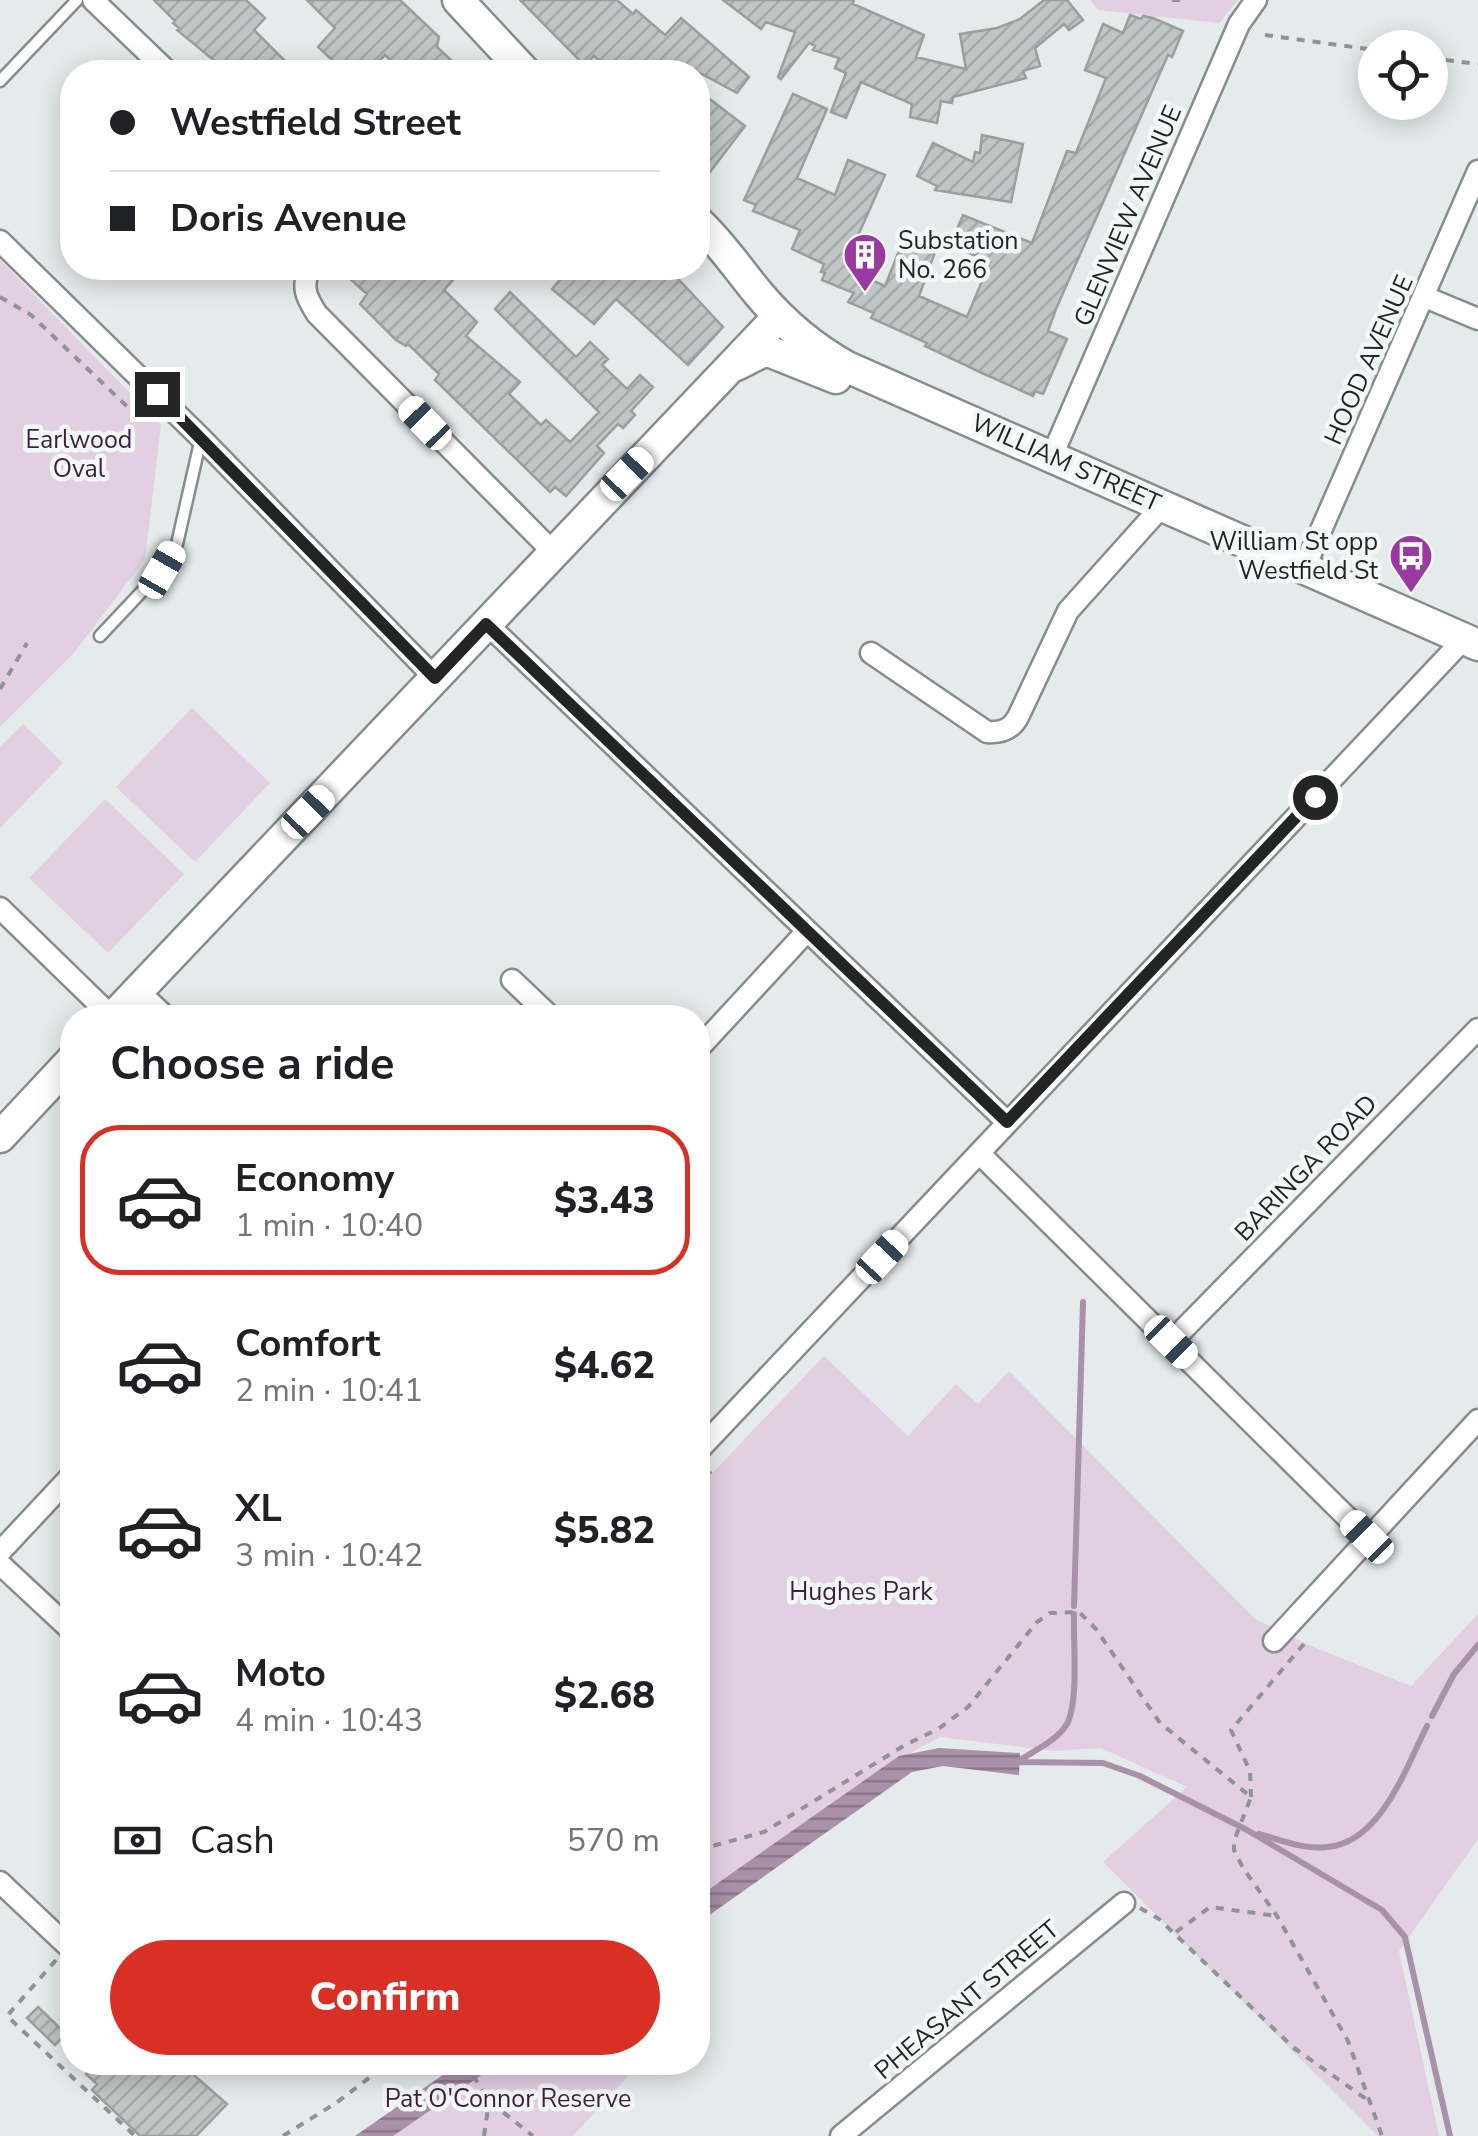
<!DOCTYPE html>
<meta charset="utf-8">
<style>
:root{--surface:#fff;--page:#f2f2f2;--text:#202124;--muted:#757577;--line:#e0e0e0;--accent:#d93025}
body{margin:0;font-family:"Nunito Sans",sans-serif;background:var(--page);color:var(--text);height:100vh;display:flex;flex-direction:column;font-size:38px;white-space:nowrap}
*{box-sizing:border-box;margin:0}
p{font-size:32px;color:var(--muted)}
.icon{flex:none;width:55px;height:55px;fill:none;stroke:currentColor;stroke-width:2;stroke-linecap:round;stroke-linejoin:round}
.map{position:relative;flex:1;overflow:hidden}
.panel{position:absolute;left:60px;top:1005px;width:650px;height:1070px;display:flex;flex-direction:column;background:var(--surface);border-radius:40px;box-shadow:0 5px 25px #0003}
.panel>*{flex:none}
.banner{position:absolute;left:60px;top:60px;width:650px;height:220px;border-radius:40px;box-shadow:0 5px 25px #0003;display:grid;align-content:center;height:220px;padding:0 50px;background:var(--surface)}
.fabs{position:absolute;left:1358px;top:30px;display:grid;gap:20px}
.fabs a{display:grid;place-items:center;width:90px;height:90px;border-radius:50%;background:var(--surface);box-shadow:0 5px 25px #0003;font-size:50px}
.end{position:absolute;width:45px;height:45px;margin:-22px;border:12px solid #232525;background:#fff;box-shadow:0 0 0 5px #fff}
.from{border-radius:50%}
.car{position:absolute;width:30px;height:60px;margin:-30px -15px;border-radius:12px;box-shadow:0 0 8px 2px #0007;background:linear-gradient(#fff 24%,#345 0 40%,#fff 0 76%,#345 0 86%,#fff 0)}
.banner b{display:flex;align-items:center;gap:35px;height:95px;font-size:38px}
.banner b+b{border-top:2px solid var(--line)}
.banner i{width:25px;height:25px;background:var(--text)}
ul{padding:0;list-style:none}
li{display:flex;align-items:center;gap:30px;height:150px;margin:0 20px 15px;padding:0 30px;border:5px solid transparent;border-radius:40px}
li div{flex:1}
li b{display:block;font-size:38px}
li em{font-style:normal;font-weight:800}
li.active{border-color:var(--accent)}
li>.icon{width:90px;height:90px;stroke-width:1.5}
h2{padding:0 50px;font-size:45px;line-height:120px}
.pay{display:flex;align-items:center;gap:25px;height:110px;padding:0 50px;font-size:38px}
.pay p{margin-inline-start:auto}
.primary-button{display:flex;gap:20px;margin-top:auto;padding:20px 50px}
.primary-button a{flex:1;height:115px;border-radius:60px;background:var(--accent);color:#fff;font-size:40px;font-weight:800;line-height:115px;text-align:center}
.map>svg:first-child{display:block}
.green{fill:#e2cfe2}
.water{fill:url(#water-rules)}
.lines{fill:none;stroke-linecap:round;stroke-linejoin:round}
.stream{stroke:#a991a9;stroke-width:6}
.building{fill:url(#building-hatch);stroke:#9a9f9e;stroke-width:2.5}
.lane-casing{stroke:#878c8c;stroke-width:15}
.street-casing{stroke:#878c8c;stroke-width:25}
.secondary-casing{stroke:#878c8c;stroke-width:35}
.path{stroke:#8f9393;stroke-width:4;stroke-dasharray:8 8;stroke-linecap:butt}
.lane{stroke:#fff;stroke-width:10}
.street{stroke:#fff;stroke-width:20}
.secondary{stroke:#fff;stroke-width:30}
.route{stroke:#232525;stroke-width:12}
.labels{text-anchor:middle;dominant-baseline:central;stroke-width:9;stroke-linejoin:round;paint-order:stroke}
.street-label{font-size:25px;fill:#232525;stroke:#f2f8f7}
.poi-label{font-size:25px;fill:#232525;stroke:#f2f8f7;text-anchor:start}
.park-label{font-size:25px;fill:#401e42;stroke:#f2f8f7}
</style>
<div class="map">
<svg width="1478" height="2136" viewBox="0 0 1478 2136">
<defs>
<pattern id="water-rules" width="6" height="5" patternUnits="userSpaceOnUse" patternTransform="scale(2.5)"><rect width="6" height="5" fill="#a991a9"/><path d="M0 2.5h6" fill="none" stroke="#897689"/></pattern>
<pattern id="building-hatch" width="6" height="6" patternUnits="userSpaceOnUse" patternTransform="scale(2.5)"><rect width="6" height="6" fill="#c0c6c5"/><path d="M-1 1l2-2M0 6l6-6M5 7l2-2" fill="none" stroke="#a5aaa9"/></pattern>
</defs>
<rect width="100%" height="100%" fill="#e5eaea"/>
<path class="green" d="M 1090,0 L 1238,0 L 1219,23 L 1098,10 Z
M 0,260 L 161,425 L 145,559 L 74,653 L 0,727 Z
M 192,708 L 270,783 L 195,862 L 116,787 Z
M 23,724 L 63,763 L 0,828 L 0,747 Z
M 105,799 L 184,874 L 108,953 L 29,878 Z
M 824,1356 L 908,1436 L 956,1384 L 978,1404 L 1009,1371 L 1255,1619 L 1311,1646 L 1411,1686 L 1478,1614 L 1478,1839 L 1399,1951 L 1439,2136 L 1378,2136 L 1103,1862 L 1187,1787 L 1101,1748 L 1054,1751 L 940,1737 L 907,1755 L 698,1897 L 698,1488 Z
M 462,2063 L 640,2063 L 573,2136 L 358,2136 Z"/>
<path class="water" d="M 939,1748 L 1020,1753 L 1019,1775 L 943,1766 L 912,1772 L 698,1923 L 698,1897 L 899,1756 Z
M 460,2063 L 499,2063 L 393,2136 L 355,2136 Z"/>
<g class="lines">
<path class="stream" d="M 1074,1606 L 1083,1302
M 1432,1716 L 1454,1674 L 1478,1645
M 1015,1762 L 1103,1763 L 1140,1776 L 1247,1830 L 1382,1910 L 1405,1937 L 1450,2136
M 1017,1762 C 1033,1751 1057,1741 1067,1724 C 1079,1701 1073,1642 1074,1614
M 1259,1834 C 1281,1840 1304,1850 1327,1847 C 1381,1843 1406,1767 1427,1726"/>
</g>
<path class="building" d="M 154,0 L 246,0 L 265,18 L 254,30 L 296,72 L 228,72 L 177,30 L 179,28 L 173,23 L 175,21 Z
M 307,0 L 400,0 L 439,37 L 437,47 L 464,72 L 404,72 L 385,55 L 369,72 L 345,72 L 318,47 L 335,28 Z
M 520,0 L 617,0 L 633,14 L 636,10 L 665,35 L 681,18 L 749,77 L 737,93 L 698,72 L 673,64 L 668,72 L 613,72 L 594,56 L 585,66 Z
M 723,0 L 854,0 L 853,4 L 924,35 L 916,57 L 966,69 L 960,34 L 997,28 L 1020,19 L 1044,0 L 1067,0 L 1083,20 L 1069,30 L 1064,24 L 1035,48 L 1040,66 L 1023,71 L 1026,78 L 953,97 L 952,103 L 941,101 L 937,123 L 910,117 L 912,104 L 861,82 L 846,118 L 831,112 L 846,73 L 835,68 L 839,58 L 813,50 L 815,46 L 809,43 L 781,79 L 778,77 L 795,32 L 766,22 L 761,29 Z
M 1130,15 L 1141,19 L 1143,16 L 1153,18 L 1183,31 L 1172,57 L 1168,55 L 1056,309 L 1048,331 L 1067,339 L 1043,394 L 1035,391 L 1033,396 L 982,373 L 925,346 L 927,343 L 871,318 L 874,313 L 848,302 L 854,293 L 822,280 L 825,273 L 821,272 L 824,264 L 792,249 L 800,230 L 753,211 L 756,205 L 744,200 L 793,94 L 827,109 L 797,178 L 835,195 L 848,160 L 885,175 L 848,258 L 860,263 L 855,273 L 885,286 L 907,231 L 938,244 L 919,296 L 967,317 L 990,262 L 950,245 L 963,215 L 1032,243 L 1067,151 L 1076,153 L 1106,78 L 1085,70 L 1103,24 L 1123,33 Z
M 698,90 L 745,126 L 710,172 L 698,162 Z
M 982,135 L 1023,144 L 1011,202 L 935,190 L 937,186 L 917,176 L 933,143 L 973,162 L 975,152 L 980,153 Z
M 338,268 L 464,268 L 444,290 L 477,322 L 466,336 L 520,382 L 509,394 L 541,425 L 546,420 L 570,442 L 599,412 L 495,309 L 510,292 L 576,357 L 590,342 L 608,359 L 602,365 L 627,389 L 640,375 L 653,387 L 631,411 L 635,415 L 623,428 L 618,424 L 597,446 L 604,453 L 566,496 L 555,487 L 550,492 L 435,380 L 439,374 L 408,344 L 406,346 L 396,340 L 360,304 L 367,294 Z
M 570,268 L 668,268 L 723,327 L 688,365 L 616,299 L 594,324 L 552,289 Z
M 38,2007 L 66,2034 L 55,2045 L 27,2018 Z
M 97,2062 L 179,2062 L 227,2104 L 196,2136 L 140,2136 L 92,2090 L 97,2084 L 86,2074 Z"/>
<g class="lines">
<defs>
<path id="lane" d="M 0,81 L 77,0
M 100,636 L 162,570 L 177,544 L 201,438"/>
<path id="street" d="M 93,0 L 168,72
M 0,241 L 201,438 L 435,678
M 310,268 C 301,287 306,297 317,314 L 553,552
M 1425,297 L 1478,319
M 1052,456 L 1239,24 L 1256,0
M 1304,569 L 1478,171
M 486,623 L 1007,1122
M 871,653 L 987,732 C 1001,733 1011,730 1018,717 L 1068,611 L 1163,505
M 0,908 L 112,1017
M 512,980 L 552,1018
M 138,991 L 167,1018
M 698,1049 L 807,931
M 980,1154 L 1367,1537
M 1171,1342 L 1478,1029
M 698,1451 L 1464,639
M 0,1552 L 72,1475
M 0,1564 L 72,1631
M 1274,1641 L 1478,1420
M 0,1882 L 72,1950
M 841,2136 L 1124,1903"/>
<path id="secondary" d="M 458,0 L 525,72
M 698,222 C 721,243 738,269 758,293 C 783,323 813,348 847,367 L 1478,645
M 736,365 L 762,352 L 771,352 L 836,378
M 112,1018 L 779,316
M 0,1137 L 72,1060"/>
</defs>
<use href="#lane" class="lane-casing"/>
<use href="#street" class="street-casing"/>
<use href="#secondary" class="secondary-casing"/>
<path class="path" d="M 1172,0 L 1187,0
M 1265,35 L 1375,50
M 1430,58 L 1478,64
M 0,297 L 31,315 L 136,415 L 143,408
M 0,689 L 27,643
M 709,1472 L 711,1474
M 1251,1797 L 1250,1771 L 1231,1730 L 1309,1638
M 698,1850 L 764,1832 L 905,1745 L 938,1729 L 968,1707 L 1037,1622 L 1050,1613 L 1079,1612 L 1096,1629 L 1160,1723 L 1251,1797 L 1234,1841 L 1234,1850 L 1243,1868 L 1277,1916 L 1348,2041 L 1382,2136
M 1140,1908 L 1159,1919 L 1294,2048 L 1369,2101
M 1176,1932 L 1210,1907 L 1277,1916
M 56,1960 L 7,2016 L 135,2136
M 465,2062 L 489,2101 L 533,2136
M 283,2136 L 336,2103 L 390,2062
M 484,2136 L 489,2101"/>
<use href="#lane" class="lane"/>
<use href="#street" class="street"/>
<use href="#secondary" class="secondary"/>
</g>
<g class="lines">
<path class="route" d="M 157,394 L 435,678 L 486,624 L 1007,1122 L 1315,797"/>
</g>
<defs>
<symbol id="building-pin" viewBox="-11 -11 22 30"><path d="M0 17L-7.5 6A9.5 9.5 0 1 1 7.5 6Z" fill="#9a39a0" stroke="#f2f8f7"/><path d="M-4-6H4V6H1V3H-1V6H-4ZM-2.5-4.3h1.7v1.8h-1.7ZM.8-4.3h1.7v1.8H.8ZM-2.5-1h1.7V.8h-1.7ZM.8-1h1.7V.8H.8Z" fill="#fff"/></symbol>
<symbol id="bus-pin" viewBox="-11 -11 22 30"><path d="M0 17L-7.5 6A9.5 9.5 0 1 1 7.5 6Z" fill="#9a39a0" stroke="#f2f8f7"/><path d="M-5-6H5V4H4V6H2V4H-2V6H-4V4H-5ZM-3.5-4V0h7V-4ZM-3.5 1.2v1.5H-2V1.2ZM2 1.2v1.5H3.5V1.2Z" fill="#fff"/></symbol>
</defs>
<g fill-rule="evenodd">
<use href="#building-pin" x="840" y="230" width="50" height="68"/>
<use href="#bus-pin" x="1386" y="531" width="50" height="68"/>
</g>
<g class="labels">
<g class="street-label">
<text transform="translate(1128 216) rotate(-67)">GLENVIEW AVENUE</text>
<text transform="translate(1369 360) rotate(-66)">HOOD AVENUE</text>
<text transform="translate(1066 463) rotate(24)">WILLIAM STREET</text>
<text transform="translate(1306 1168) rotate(-46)">BARINGA ROAD</text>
<text transform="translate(967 2000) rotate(-40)">PHEASANT STREET</text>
</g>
<g class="poi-label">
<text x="898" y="241">Substation<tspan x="898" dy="29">No. 266</tspan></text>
<text x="1378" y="542" text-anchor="end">William St opp<tspan x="1378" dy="29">Westfield St</tspan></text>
</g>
<g class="park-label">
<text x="79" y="440">Earlwood<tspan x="79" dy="29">Oval</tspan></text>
<text x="861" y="1592">Hughes Park</text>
<text x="508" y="2099">Pat O'Connor Reserve</text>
</g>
</g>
</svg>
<div class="fabs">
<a><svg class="icon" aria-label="locate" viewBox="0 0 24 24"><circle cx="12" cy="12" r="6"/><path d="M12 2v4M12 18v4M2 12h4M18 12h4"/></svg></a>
</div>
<i class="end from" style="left:1315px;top:797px"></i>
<i class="end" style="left:157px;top:394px"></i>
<i class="car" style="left:425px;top:423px;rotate:316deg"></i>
<i class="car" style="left:627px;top:474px;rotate:44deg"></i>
<i class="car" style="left:162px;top:570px;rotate:30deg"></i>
<i class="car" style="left:308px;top:812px;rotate:44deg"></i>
<i class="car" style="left:882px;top:1257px;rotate:43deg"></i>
<i class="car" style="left:1171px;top:1342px;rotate:135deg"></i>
<i class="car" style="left:1367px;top:1537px;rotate:315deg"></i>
<div class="banner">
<b><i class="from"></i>Westfield Street</b>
<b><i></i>Doris Avenue</b>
</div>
<section class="panel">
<h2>Choose a ride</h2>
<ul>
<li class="active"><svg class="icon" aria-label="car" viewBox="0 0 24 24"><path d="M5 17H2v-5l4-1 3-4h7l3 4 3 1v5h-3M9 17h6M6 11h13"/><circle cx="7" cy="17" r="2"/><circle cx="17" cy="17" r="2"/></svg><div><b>Economy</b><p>1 min · 10:40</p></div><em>$3.43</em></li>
<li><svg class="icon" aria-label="car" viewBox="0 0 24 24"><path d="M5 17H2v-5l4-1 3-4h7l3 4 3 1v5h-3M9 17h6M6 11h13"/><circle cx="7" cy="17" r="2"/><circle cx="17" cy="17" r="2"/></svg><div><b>Comfort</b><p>2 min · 10:41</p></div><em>$4.62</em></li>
<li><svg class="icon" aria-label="car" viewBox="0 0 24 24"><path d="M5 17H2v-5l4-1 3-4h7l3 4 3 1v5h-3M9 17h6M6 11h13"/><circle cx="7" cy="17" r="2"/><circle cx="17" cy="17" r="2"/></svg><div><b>XL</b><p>3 min · 10:42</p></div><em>$5.82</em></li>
<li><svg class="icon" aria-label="car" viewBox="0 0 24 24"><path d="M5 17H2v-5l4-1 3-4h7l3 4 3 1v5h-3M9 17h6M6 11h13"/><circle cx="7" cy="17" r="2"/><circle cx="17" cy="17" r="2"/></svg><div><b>Moto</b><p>4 min · 10:43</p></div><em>$2.68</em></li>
</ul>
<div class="pay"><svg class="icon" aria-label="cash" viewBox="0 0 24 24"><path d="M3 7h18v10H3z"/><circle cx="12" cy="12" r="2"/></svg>Cash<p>570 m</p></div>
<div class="primary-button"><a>Confirm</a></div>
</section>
</div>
